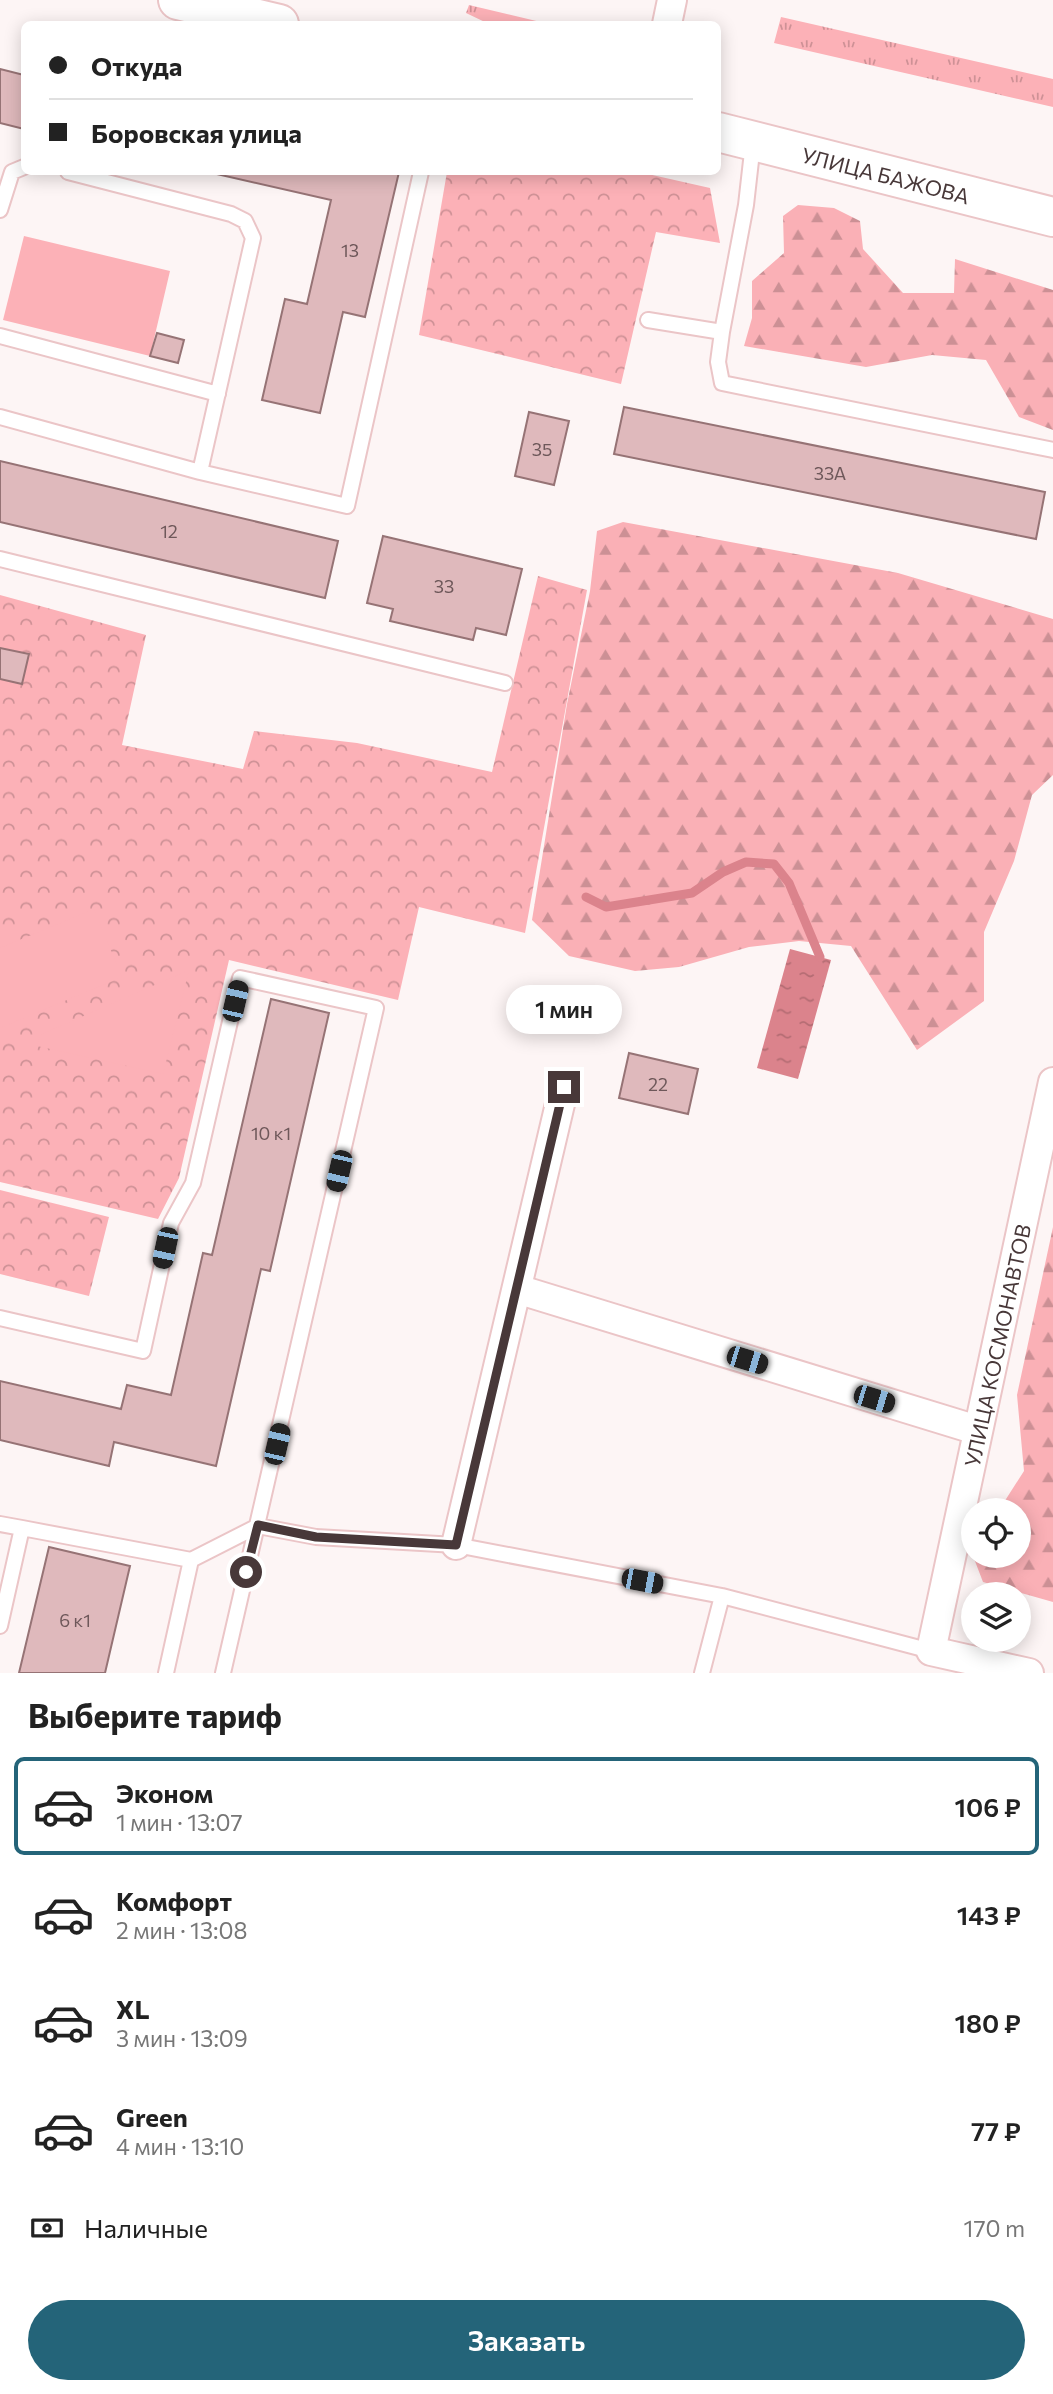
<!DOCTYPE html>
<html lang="ru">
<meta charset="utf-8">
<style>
:root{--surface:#fff;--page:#f6f6f6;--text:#222;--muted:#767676;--line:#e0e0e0;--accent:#246479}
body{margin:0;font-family:Commissioner,sans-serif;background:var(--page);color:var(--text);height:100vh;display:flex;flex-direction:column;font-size:26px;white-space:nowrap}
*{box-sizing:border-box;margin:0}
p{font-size:23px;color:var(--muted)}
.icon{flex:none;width:38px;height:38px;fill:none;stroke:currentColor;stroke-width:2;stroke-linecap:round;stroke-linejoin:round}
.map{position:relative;height:1673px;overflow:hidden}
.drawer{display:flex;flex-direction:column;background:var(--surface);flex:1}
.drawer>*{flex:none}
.banner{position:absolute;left:21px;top:21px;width:700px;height:154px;border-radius:10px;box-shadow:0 4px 18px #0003;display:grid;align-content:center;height:154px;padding:0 28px;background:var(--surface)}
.controls{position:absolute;left:961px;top:1498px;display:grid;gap:14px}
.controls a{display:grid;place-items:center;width:70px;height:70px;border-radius:50%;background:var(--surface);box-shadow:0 4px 18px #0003;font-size:35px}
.end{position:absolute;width:32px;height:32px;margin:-16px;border:9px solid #483839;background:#fff;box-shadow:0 0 0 4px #fff}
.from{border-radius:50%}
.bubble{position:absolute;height:49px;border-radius:24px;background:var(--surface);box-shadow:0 4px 18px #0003;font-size:23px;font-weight:600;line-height:49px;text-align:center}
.car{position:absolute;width:21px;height:42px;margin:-21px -10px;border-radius:9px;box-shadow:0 0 5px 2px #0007;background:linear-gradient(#222 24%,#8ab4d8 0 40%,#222 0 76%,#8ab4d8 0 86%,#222 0)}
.banner b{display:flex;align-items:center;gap:24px;height:66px;font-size:26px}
.banner b+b{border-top:2px solid var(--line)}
.banner i{width:18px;height:18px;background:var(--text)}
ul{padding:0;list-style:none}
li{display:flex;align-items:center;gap:21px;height:98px;margin:0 14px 10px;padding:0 14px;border:4px solid transparent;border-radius:10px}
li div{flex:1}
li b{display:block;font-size:26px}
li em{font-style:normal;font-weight:600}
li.active{border-color:var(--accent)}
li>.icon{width:63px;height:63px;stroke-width:1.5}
h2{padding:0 28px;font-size:32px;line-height:84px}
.pay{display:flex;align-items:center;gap:18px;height:77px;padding:0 28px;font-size:26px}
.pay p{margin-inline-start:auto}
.button{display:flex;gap:14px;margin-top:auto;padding:14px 28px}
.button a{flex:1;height:80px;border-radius:42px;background:var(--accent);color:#fff;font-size:28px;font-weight:600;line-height:80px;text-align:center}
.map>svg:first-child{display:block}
.grass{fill:url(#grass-tufts)}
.forest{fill:url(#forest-firs)}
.park{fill:url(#park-crowns)}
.garden{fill:#fcb1b7}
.water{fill:url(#water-ripples)}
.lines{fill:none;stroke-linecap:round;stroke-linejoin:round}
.stream{stroke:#db838c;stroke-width:9}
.building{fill:#dfb9bc;stroke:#967375;stroke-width:2}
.lane-casing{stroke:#ebc5c7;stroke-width:18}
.street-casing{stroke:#ebc5c7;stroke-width:32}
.secondary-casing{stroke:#ebc5c7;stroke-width:42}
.lane{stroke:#fff;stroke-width:14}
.street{stroke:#fff;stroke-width:28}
.secondary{stroke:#fff;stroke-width:38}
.route{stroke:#483839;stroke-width:9}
.labels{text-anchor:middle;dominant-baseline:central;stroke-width:6;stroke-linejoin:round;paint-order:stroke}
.number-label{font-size:18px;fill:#6e585a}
.street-label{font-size:21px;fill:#483839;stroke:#fdf5f5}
</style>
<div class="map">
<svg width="1053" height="1673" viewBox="0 0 1053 1673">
<defs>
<pattern id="grass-tufts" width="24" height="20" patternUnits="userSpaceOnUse" patternTransform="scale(1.75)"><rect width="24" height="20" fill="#fcb1b7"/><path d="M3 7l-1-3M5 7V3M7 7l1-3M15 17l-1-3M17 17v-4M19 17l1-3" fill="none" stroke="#ce9196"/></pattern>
<pattern id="forest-firs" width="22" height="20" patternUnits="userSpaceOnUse" patternTransform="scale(1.75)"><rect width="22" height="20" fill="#fab0b6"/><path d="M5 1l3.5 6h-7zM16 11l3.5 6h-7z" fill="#cc9095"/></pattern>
<pattern id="park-crowns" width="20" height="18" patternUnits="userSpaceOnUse" patternTransform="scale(1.75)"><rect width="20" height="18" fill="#fcb1b7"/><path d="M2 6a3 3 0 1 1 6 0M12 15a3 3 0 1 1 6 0" fill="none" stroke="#ce9196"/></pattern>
<pattern id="water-ripples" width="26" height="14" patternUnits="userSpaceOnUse" patternTransform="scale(1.75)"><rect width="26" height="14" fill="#db838c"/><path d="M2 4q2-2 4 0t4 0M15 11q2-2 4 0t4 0" fill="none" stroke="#b46c73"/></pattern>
</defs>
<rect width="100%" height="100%" fill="#fdf5f5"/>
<path class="grass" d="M 469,5 L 549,24 L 489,24 L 466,13 Z
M 781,17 L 1053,79 L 1053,107 L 774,43 Z"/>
<path class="forest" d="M 798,205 L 834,208 L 860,221 L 863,249 L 903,293 L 954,293 L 955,259 L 1053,290 L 1053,430 L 1019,417 L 986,360 L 932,355 L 866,367 L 744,346 L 752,318 L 752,281 L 784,253 L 783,216 Z
M 623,522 L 898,573 L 1053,619 L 1053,775 L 1032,795 L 1014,861 L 984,932 L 984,1001 L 917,1050 L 851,946 L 799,941 L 749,947 L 679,967 L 635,971 L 569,956 L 532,920 L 567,704 L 590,591 L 597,531 Z
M 1053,1227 L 1053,1602 L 983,1582 L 973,1556 L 1018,1556 L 1018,1510 L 999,1510 L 1024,1471 L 1017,1395 Z"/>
<path class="park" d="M 447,172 L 639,172 L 710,188 L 720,243 L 656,232 L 621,384 L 419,335 Z
M 538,576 L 587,590 L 525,933 L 419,907 L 398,1000 L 229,960 L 179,1178 L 158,1219 L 0,1182 L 0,595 L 146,635 L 122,745 L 243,769 L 254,731 L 357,743 L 492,772 Z
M 0,1190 L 109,1217 L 89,1296 L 0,1274 Z"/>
<path class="garden" d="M 24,236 L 170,271 L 150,356 L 3,320 Z
M 94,909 L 122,977 L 0,1028 L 0,948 Z
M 189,970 L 163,1074 L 37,1046 L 40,1035 Z"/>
<path class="water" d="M 790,949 L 831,960 L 798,1079 L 757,1068 Z"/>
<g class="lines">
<path class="stream" d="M 586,897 L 606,907 L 692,893 L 723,872 L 746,862 L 774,864 L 789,883 L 820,957"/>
</g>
<path class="building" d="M 0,69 L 24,75 L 24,129 L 0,123 Z
M 208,172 L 399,172 L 365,317 L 343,312 L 320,413 L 262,400 L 285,299 L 307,304 L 331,200 Z
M 157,333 L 184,340 L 178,363 L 150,356 Z
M 624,407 L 1045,492 L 1036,539 L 614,454 Z
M 529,412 L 569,421 L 554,485 L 515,476 Z
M 0,461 L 338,541 L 325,598 L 0,522 Z
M 383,536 L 522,569 L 506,635 L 476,628 L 473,640 L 390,621 L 393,609 L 367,603 Z
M 0,648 L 29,654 L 22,684 L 0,679 Z
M 271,999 L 329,1013 L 270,1271 L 261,1269 L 216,1466 L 114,1442 L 109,1466 L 0,1440 L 0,1381 L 121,1409 L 127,1385 L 171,1395 L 203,1253 L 212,1255 Z
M 629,1053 L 698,1069 L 688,1114 L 619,1098 Z
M 49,1547 L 130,1566 L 105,1673 L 19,1673 Z"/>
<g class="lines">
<defs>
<path id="lane" d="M 68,172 L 231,214 L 245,221 L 253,238 L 200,472
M 0,210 L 12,172 L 24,167
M 648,320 L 722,332 L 718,362 L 722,383 L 1053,450
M 722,332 L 746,205 L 753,143
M 0,336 L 218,394
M 0,417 L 200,472 L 347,506 L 421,172
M 0,559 L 505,683
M 0,1318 L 143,1351 L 171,1223 L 193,1183 L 240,978 L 376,1008 L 223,1673
M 0,1524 L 22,1528
M 191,1560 L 258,1526 L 316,1537 L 456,1545 L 722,1596
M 0,1626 L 22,1528 L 191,1560 L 166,1673
M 702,1673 L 722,1596 L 931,1651"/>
<g id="street">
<path d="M 667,24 L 672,0"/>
<path d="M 517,1289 L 977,1430"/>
<path d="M 456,1545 L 564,1087"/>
<path id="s1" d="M 1029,1673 L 931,1651 L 1053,1082"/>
</g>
<g id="secondary">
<path d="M 178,0 L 279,24"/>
<path id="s2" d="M 718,132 L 1053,217"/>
</g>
</defs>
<use href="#lane" class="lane-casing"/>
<use href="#street" class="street-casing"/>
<use href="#secondary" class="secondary-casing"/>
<use href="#lane" class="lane"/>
<use href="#street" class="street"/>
<use href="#secondary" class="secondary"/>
</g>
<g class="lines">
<path class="route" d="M 246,1572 L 258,1525 L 316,1537 L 456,1545 L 564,1087"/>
</g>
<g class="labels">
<g class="number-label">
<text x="350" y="250">13</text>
<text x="542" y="449">35</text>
<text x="830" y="473">33А</text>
<text x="169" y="531">12</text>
<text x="444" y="586">33</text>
<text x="658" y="1084">22</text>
<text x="271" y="1133">10 к1</text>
<text x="75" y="1620">6 к1</text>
</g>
<g class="street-label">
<text stroke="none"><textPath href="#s2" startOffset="173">УЛИЦА БАЖОВА</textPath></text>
<text stroke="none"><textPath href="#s1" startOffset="413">УЛИЦА КОСМОНАВТОВ</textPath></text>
</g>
</g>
</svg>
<div class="controls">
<a><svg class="icon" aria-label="locate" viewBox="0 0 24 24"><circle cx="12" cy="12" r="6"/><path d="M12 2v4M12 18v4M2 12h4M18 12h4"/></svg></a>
<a><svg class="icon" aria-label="layers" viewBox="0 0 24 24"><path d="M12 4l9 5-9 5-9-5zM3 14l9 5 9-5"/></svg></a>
</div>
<i class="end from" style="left:246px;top:1572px"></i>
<i class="end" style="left:564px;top:1087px"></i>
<div class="bubble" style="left:506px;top:985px;width:116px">1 мин</div>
<i class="car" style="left:235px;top:1001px;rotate:13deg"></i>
<i class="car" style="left:339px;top:1171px;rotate:193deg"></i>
<i class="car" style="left:165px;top:1248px;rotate:192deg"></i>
<i class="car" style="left:747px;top:1360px;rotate:107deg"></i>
<i class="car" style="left:874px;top:1399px;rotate:107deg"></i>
<i class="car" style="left:277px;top:1444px;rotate:13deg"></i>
<i class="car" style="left:642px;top:1581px;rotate:101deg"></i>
<div class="banner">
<b><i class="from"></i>Откуда</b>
<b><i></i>Боровская улица</b>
</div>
</div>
<section class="drawer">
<h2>Выберите тариф</h2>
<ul>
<li class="active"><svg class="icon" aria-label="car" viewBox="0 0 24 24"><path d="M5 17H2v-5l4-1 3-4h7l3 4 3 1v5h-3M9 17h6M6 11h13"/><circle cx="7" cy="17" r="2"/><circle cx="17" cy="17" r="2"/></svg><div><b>Эконом</b><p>1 мин · 13:07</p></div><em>106 ₽</em></li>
<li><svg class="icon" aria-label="car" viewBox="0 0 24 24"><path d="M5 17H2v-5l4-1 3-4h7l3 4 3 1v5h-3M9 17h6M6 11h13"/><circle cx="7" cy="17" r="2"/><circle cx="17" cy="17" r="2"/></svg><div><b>Комфорт</b><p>2 мин · 13:08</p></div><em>143 ₽</em></li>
<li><svg class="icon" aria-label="car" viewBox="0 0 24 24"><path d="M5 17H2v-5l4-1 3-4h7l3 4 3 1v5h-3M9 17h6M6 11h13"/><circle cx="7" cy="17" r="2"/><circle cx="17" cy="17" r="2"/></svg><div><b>XL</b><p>3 мин · 13:09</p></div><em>180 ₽</em></li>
<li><svg class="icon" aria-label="car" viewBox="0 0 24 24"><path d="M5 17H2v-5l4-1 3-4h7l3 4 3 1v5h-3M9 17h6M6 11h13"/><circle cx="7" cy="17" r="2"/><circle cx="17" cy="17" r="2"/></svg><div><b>Green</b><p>4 мин · 13:10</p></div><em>77 ₽</em></li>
</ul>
<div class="pay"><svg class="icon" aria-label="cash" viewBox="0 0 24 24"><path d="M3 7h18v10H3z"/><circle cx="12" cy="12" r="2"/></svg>Наличные<p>170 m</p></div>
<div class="button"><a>Заказать</a></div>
</section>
